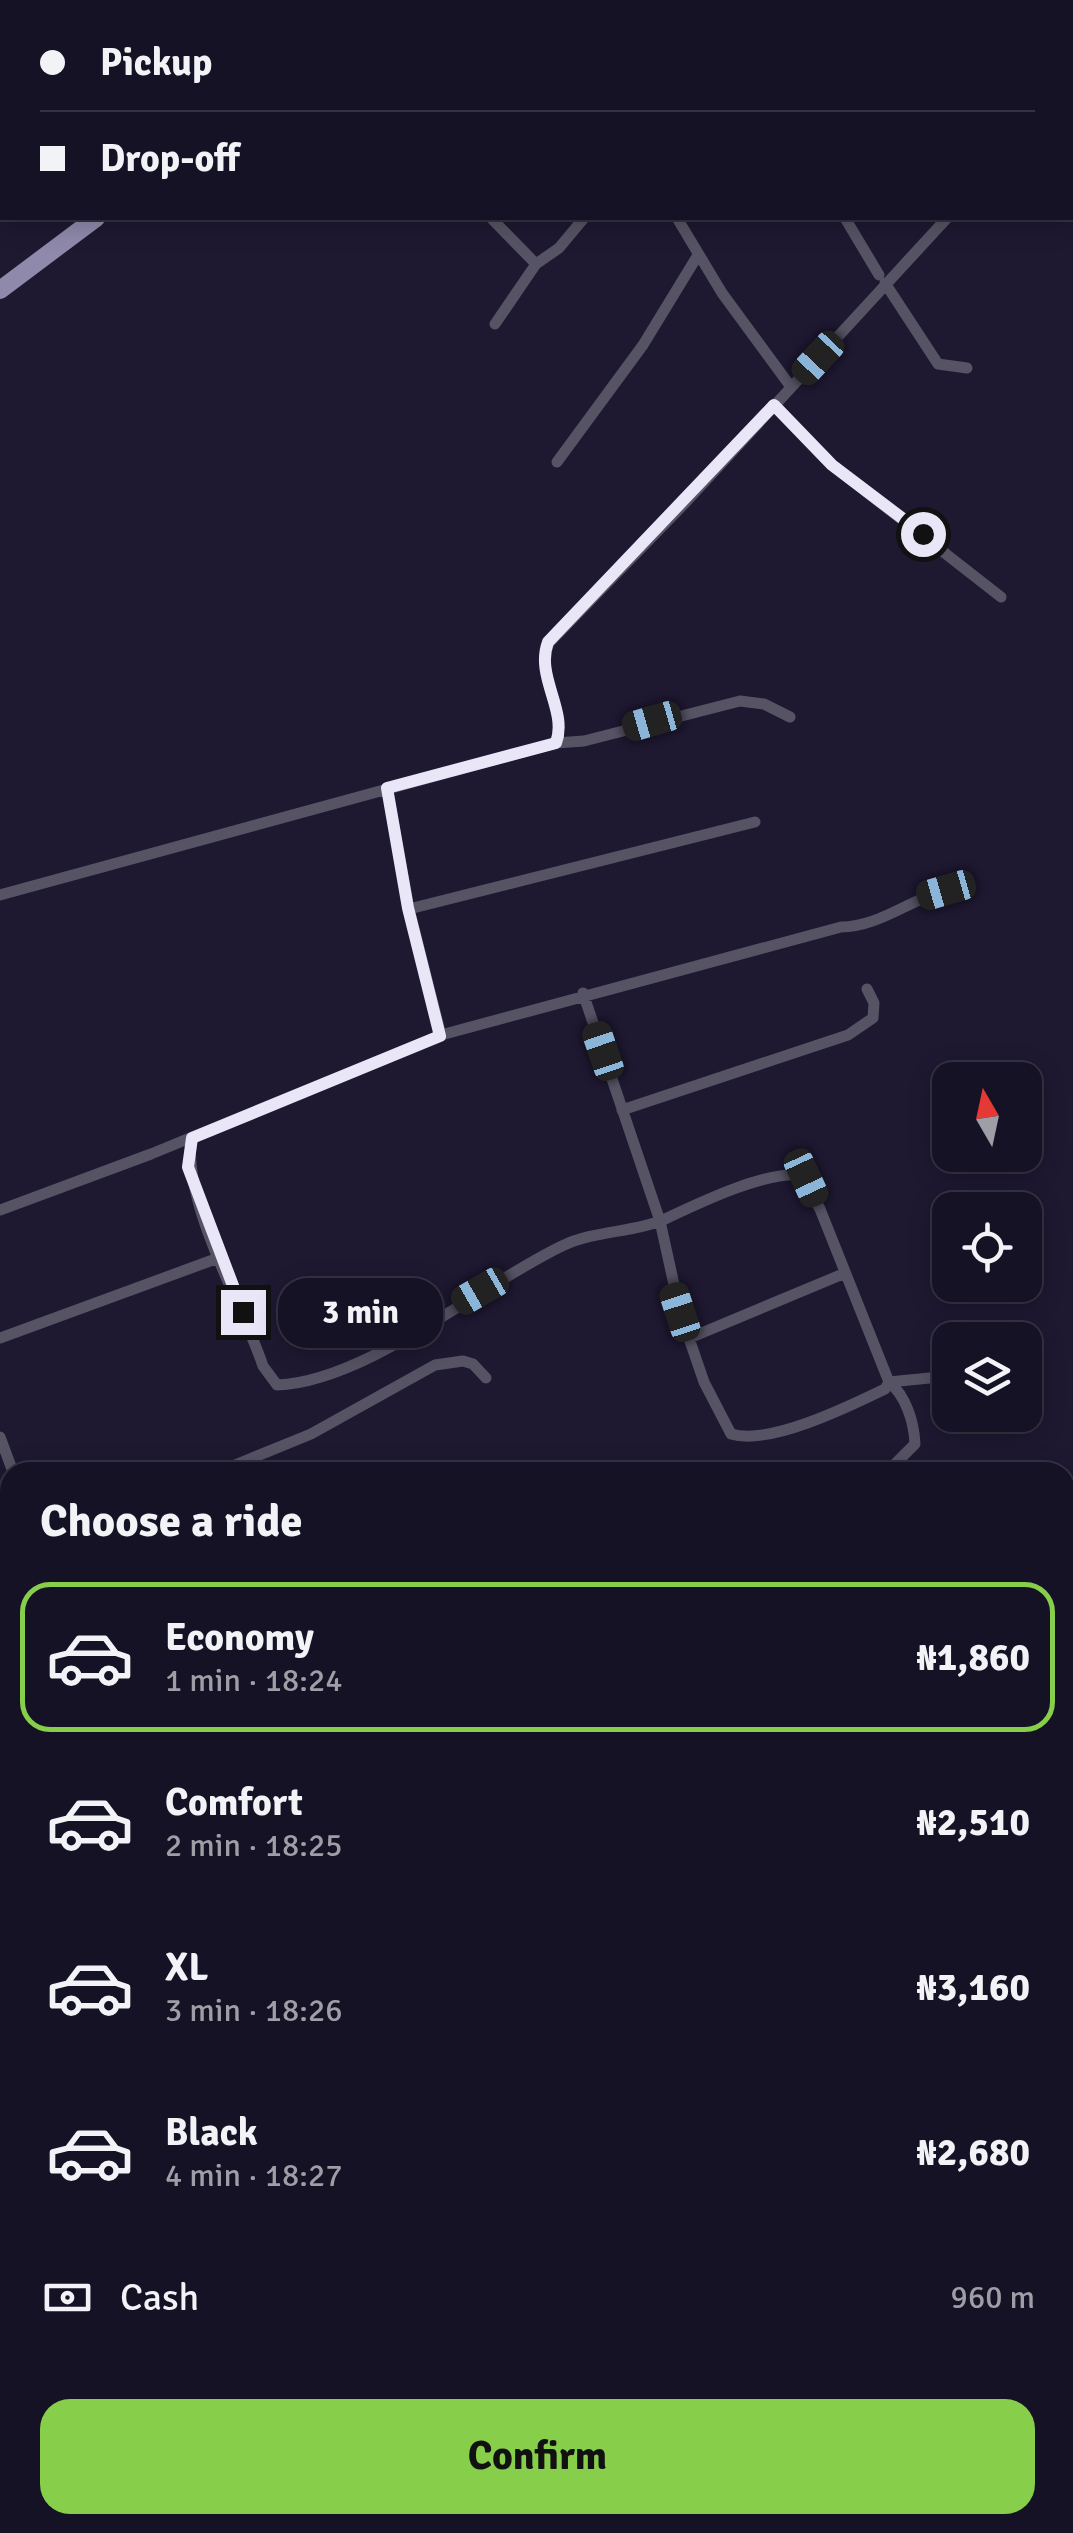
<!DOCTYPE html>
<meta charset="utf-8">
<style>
:root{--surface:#161225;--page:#232032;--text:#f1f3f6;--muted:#9e9ea7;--line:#353242;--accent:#87cf4a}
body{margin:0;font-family:Signika,sans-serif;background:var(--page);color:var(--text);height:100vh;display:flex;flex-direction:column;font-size:38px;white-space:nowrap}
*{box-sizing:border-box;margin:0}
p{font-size:32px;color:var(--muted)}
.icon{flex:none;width:55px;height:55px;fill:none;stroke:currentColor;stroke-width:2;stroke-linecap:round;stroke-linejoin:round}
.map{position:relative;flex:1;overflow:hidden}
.drawer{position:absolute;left:0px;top:1462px;width:1075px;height:1072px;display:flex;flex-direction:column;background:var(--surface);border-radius:30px 30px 0 0;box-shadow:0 5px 25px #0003,0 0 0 2px var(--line)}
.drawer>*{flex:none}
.guide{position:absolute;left:0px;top:0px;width:1075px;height:220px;box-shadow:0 5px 25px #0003,0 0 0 2px var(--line);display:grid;align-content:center;height:220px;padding:0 40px;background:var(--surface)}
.needle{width:65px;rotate:351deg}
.tools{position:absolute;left:932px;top:1062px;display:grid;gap:20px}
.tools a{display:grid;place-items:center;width:110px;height:110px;border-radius:20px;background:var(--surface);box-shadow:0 5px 25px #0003,0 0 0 2px var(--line);font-size:50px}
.end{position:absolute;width:45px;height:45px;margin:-22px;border:12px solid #e9e6f7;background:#111;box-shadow:0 0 0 5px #111}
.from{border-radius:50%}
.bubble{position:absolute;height:70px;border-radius:30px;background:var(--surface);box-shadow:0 5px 25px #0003,0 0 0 2px var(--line);font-size:32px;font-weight:800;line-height:70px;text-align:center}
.car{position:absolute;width:30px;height:60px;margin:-30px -15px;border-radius:12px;box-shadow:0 0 8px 2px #0007;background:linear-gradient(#222 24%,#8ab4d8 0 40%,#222 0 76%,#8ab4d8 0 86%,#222 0)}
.guide b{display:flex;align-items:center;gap:35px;height:95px;font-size:38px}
.guide b+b{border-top:2px solid var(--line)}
.guide i{width:25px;height:25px;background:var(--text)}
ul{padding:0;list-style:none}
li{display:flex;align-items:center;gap:30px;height:150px;margin:0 20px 15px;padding:0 20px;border:5px solid transparent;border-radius:30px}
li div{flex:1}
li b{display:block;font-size:38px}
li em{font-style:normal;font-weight:800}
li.active{border-color:var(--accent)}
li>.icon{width:90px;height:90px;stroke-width:1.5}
h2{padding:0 40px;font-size:45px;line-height:120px}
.pay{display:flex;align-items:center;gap:25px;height:110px;padding:0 40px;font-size:38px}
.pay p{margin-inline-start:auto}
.primary-button{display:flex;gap:20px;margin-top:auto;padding:20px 40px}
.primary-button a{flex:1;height:115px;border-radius:30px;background:var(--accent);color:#111;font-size:40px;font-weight:800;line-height:115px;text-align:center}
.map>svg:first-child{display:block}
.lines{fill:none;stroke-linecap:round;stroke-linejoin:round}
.street{stroke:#565364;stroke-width:11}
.primary{stroke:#8f89ab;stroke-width:18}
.route{stroke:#e9e6f7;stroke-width:12}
</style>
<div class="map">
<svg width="1073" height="2533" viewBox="0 0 1073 2533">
<rect width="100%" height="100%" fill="#1e1831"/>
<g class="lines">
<path class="street" d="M 140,0 L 141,2
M 101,2 L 105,0
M 767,2 L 768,0
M 0,17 L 2,18
M 1072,123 L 1073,123
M 1072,167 L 1073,167
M 491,218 L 536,264
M 677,218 L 722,293 L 791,387
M 845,218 L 879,275
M 885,283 L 938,364 L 967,368
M 495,324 L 536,264 L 559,248 L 584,218
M 774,405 L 832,465 L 1001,597
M 557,462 L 643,345 L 698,255
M 556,743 L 584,741 L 740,701 L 764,704 L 790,717
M 387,788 L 409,909 L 441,1035
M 0,895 L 556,743 C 568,711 535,677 549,643 L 685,503 L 947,218
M 409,909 L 755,822
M 583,993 L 660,1221 L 680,1312 L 704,1382 L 731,1434 C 769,1446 850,1406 885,1389 L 889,1382 L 950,1376
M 622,1110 L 848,1035 L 873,1018 L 874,1003 L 867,989
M 191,1138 C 184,1208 240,1298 263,1366 L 277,1385 C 366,1382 480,1285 562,1246 C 595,1230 633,1233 665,1219 C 699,1203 765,1171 801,1175 L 820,1209 L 889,1382 C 906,1396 914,1422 915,1444 L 895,1464 L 874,1472
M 0,1210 L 151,1154 L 441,1035 L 841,927 C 878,927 909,900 946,890
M 692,1337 L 843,1274
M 0,1338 L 221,1257
M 0,1437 L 13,1472
M 218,1472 L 311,1434 L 435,1365 L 463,1361 L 473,1364 L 486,1378
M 0,1556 L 10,1551
M 0,1983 L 10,1995
M 0,2342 L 10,2349"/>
<path class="primary" d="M 385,2 L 388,0
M 0,290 L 96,218"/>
</g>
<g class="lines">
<path class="route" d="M 243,1312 L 188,1167 L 192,1138 L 440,1036 L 408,908 L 387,788 L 556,743 C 568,710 535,677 548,642 L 774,405 L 832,465 L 923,534"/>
</g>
</svg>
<div class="tools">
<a><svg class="needle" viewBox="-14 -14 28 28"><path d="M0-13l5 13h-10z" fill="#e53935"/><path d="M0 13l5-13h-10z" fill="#9e9ea7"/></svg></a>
<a><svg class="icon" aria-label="locate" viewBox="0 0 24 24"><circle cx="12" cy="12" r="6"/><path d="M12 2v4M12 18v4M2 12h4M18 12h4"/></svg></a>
<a><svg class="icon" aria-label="layers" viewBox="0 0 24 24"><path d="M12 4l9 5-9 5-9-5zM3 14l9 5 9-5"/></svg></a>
</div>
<i class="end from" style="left:923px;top:534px"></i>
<i class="end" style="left:243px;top:1312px"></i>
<div class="bubble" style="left:278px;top:1278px;width:165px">3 min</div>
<i class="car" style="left:818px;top:358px;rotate:223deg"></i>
<i class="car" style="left:652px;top:721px;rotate:254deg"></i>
<i class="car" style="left:946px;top:890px;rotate:254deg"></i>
<i class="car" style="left:603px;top:1051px;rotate:341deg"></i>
<i class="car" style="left:806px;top:1178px;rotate:155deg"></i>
<i class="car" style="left:480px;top:1291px;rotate:240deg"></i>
<i class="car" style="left:680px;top:1312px;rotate:342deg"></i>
<div class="guide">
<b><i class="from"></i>Pickup</b>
<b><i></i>Drop-off</b>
</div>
<section class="drawer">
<h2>Choose a ride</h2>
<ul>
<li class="active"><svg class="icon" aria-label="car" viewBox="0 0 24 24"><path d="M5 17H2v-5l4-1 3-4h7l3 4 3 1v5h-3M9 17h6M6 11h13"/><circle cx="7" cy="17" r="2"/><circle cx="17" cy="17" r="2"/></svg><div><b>Economy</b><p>1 min · 18:24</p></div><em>₦1,860</em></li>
<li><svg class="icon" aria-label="car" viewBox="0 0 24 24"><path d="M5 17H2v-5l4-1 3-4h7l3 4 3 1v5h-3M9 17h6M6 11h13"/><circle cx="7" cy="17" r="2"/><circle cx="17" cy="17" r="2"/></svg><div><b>Comfort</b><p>2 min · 18:25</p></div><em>₦2,510</em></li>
<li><svg class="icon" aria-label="car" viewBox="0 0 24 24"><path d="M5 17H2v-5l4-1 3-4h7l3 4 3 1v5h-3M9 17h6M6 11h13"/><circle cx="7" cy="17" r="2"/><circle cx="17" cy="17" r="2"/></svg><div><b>XL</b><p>3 min · 18:26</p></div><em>₦3,160</em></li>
<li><svg class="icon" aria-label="car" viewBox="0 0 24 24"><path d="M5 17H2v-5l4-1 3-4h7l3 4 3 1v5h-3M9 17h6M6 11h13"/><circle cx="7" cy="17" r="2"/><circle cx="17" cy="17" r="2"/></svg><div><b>Black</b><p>4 min · 18:27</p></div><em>₦2,680</em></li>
</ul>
<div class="pay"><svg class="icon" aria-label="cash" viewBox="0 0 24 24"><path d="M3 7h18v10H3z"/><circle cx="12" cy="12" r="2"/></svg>Cash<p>960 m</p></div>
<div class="primary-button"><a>Confirm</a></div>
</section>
</div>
